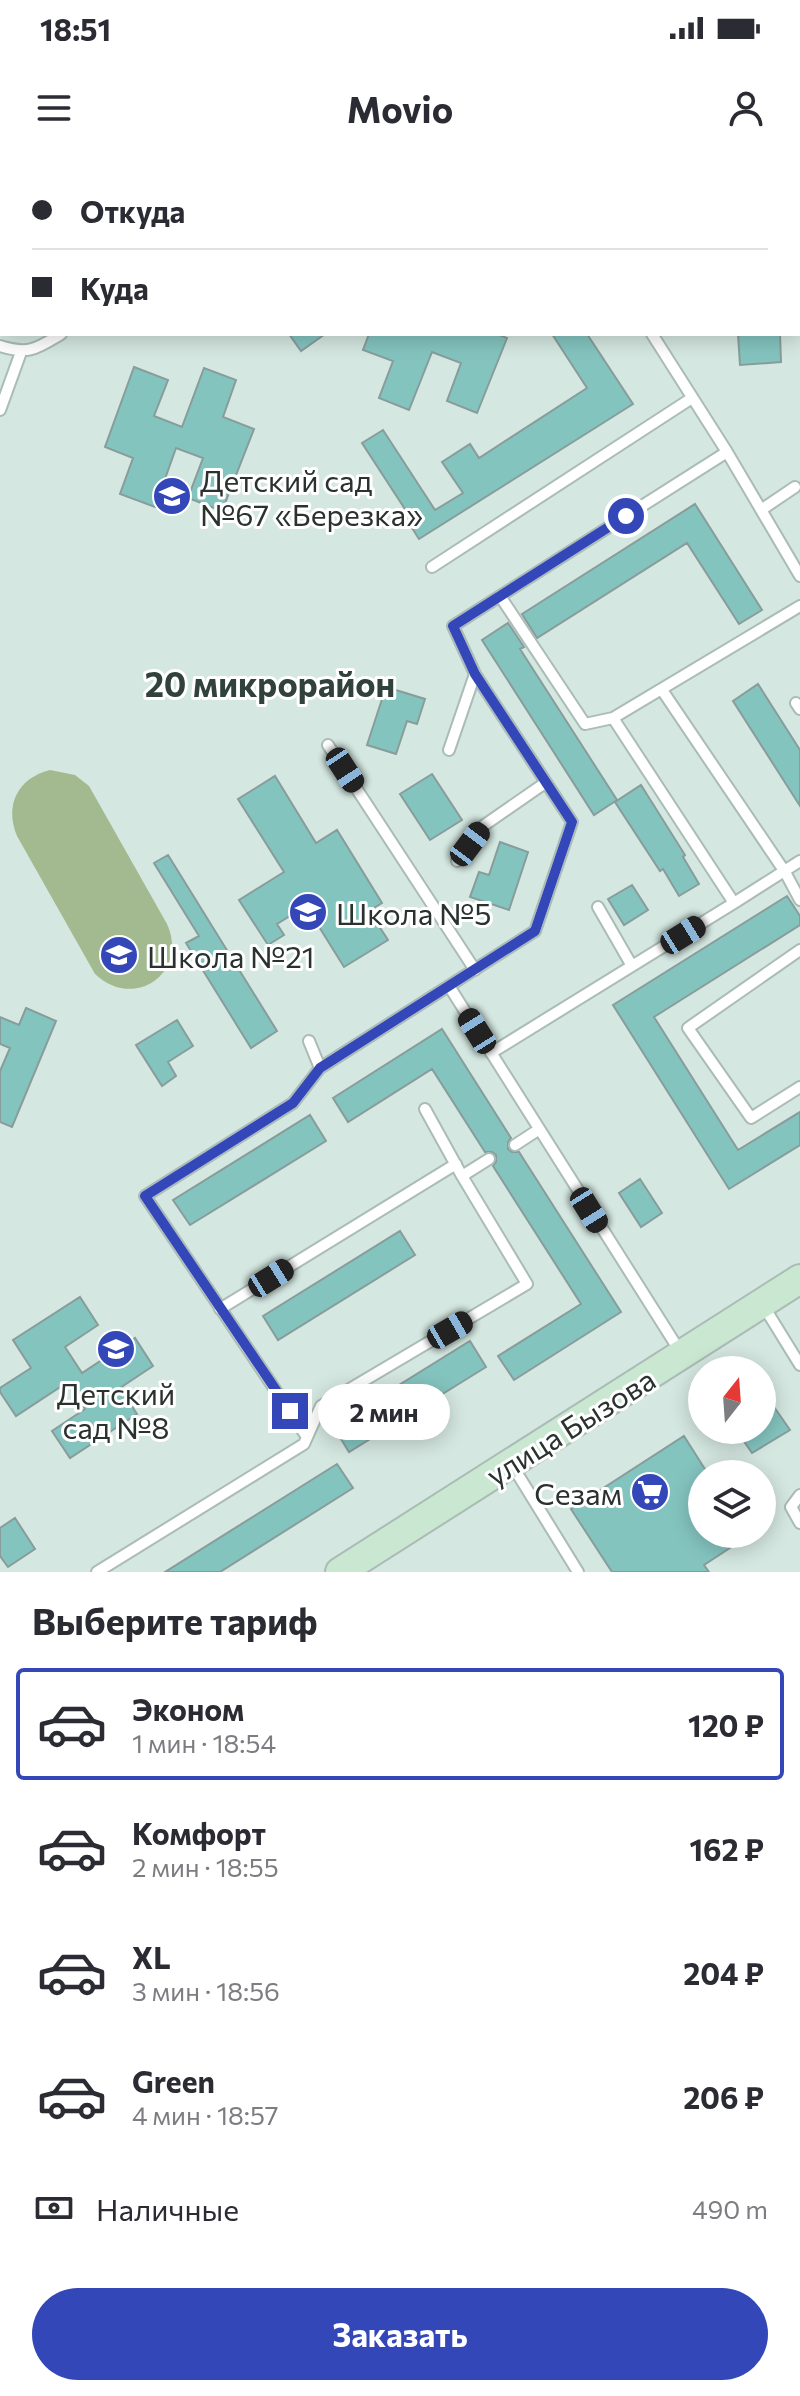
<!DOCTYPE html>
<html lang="ru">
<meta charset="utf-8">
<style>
:root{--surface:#fff;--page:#f2f2f3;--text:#2b2b33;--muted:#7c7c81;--line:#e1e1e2;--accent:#3447b9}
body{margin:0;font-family:Commissioner,sans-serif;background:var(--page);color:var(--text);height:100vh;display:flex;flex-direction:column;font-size:30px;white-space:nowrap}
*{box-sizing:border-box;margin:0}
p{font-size:26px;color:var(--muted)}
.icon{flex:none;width:44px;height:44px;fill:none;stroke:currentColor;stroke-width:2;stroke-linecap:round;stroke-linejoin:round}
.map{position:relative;height:1412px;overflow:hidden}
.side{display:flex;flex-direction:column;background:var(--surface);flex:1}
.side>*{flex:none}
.top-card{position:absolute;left:0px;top:0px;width:800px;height:176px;box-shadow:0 4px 20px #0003;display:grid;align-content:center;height:176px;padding:0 32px;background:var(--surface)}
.needle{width:52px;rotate:17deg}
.fabs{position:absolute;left:688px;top:1196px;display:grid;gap:16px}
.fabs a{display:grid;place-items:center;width:88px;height:88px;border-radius:50%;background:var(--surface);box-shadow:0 4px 20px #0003;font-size:40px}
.end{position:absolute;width:36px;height:36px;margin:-18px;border:10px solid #3447b9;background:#fff;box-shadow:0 0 0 4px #fff}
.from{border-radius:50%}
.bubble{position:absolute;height:56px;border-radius:28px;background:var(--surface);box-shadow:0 4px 20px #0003;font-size:26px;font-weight:700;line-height:56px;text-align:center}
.car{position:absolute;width:24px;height:48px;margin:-24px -12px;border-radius:10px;box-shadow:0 0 6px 2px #0007;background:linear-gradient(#222 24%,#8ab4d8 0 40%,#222 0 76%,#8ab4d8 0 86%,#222 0)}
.top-card b{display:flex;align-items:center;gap:28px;height:76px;font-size:30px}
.top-card b+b{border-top:2px solid var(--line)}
.top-card i{width:20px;height:20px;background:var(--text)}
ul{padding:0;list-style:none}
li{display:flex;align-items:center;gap:24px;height:112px;margin:0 16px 12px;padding:0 16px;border:4px solid transparent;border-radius:8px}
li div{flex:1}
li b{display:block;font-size:30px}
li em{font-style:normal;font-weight:700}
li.selected{border-color:var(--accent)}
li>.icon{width:72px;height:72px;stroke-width:1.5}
h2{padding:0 32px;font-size:36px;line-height:96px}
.pay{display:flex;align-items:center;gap:20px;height:88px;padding:0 32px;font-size:30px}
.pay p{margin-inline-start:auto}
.button{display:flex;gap:16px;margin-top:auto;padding:16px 32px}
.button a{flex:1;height:92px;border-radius:48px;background:var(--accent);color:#fff;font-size:32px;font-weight:700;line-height:92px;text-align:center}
.status{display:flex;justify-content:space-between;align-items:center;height:56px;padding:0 40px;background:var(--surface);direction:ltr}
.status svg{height:22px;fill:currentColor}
header{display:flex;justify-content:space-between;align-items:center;height:104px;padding:0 32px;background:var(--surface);font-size:36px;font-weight:700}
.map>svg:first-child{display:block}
.green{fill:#a3b990}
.building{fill:#84c4bf;stroke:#889d9b;stroke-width:2}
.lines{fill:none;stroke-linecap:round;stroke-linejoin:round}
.lane-casing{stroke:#aabcb5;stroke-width:14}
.secondary-casing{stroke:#aabcb5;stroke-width:32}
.lane{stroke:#fff;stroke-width:10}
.secondary{stroke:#c9e7d1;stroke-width:28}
.route{stroke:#3447b9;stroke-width:10}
.labels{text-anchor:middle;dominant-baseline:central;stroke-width:6;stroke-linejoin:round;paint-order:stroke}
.poi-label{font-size:30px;fill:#2a322f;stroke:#fff;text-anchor:start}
.street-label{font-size:30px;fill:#2a322f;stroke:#fff}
.quarter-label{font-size:34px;font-weight:bold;fill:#31413b;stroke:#fff}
</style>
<div class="status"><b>18:51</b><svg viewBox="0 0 49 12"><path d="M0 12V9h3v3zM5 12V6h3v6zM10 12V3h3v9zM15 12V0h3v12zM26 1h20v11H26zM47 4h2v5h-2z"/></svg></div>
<header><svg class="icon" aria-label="menu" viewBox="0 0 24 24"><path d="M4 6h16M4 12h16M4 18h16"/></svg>Movio<svg class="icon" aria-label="person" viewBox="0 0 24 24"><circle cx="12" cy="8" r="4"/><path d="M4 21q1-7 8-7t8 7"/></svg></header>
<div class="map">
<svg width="800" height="1412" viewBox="0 0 800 1412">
<rect width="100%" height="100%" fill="#d4e7e0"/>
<path class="green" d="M 50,610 L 75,615 L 89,626 L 167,764 C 189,813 134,851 95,814 L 17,676 C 4,645 18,618 50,610 Z"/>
<path class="building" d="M 289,174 L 325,174 L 301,191 Z
M 369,174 L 497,174 L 507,178 L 477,253 L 447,241 L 461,203 L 432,192 L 409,250 L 379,238 L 393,201 L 363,190 Z
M 552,174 L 587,174 L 633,244 L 419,379 L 410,365 L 414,363 L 362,283 L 383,270 L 435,350 L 463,333 L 442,302 L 470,284 L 479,298 L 587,228 Z
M 738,174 L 780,174 L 781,202 L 740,205 Z
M 134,207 L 168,220 L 154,256 L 182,267 L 204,208 L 236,220 L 223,257 L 254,269 L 222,351 L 188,338 L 203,298 L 176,288 L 155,347 L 120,334 L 133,298 L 105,287 Z
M 695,344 L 762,450 L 739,464 L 687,383 L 537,478 L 522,454 Z
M 508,463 L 524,487 L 520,489 L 617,640 L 594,655 L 482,480 Z
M 758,524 L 800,590 L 800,646 L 733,541 Z
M 386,527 L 425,539 L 417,564 L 407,561 L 396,594 L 367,585 Z
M 432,614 L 462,660 L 430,680 L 400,634 Z
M 275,616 L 316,683 L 337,670 L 382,743 L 369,751 L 388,780 L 344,807 L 306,746 L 277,764 L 284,775 L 268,785 L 239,740 L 284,712 L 238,639 Z
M 641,625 L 685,695 L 683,697 L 699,724 L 679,736 L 663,709 L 660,711 L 615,642 Z
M 500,682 L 528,692 L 509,750 L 470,737 L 479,712 L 489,715 Z
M 168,695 L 277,871 L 251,888 L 186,783 L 199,776 L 154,703 Z
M 632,725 L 648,750 L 624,765 L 608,739 Z
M 787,736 L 800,756 L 800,765 L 654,857 L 738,990 L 800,952 L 800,985 L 729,1029 L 613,845 Z
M 26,848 L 56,861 L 12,967 L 0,962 L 0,911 L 10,888 L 0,884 L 0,857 L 19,865 Z
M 177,860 L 193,886 L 168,902 L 176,916 L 162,926 L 136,885 Z
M 442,869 L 511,978 L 508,982 L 508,989 L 512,992 L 519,992 L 621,1152 L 514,1220 L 498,1196 L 581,1144 L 493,1006 L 496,1002 L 496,995 L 492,992 L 485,992 L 432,909 L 348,962 L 333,938 Z
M 310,955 L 326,981 L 190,1065 L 173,1040 Z
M 640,1019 L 662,1053 L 641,1067 L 619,1033 Z
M 400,1071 L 415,1095 L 278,1180 L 263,1156 Z
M 80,1137 L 98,1165 L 65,1187 L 82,1213 L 135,1178 L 153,1206 L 120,1228 L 137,1254 L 70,1298 L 52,1271 L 85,1249 L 68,1222 L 16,1256 L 0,1232 L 0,1228 L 31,1208 L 13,1180 Z
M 470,1181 L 486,1207 L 349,1292 L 333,1266 Z
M 772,1244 L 790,1270 L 752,1293 L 736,1270 L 762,1270 L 762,1251 Z
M 684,1276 L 708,1314 L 702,1314 L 702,1374 L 726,1374 L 733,1386 L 704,1405 L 709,1412 L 612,1412 L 571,1349 Z
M 337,1304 L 353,1328 L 220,1412 L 165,1412 Z
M 15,1358 L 35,1389 L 8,1407 L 0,1396 L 0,1368 Z"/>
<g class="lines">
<defs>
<path id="lane" d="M 541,0 L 542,2
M 711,0 L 712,2
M 130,2 L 131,0
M 326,2 L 329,0
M 0,90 L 2,90
M 652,174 L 727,292 L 800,416
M 0,186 C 29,195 36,189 61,174
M 0,250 L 21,192
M 761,350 L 795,327
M 432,407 L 692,238
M 500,436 L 585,564 L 613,558
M 800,446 L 613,558 L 734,743 L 800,701
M 662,530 L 785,712 L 800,740
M 796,543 L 800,549
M 328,585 L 475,810
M 449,590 L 475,514
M 457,701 L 483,666 L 545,623
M 598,747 L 632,806
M 800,790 L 688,868 L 751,958 L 800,927
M 449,826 L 681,1193
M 309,881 L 320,908
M 491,893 L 734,743
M 425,949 L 462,1016 L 489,999
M 515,985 L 538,970
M 763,1145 L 800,1205
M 220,1149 L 456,1004
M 307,1277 L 145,1036 L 293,943 L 320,908 L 535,771 L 572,662 L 475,514 L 453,466 L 727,292
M 512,1305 L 578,1412
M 800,1335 L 791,1347 L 800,1363
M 97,1412 L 304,1284 L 321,1246 L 527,1124 L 462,1016"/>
<path id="secondary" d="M 340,1412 L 800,1119"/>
</defs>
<use href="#lane" class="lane-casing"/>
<use href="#secondary" class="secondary-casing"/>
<use href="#lane" class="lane"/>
<use href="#secondary" class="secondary"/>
</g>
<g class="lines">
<path class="route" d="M 290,1251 L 145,1036 L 293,943 L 320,908 L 535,771 L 572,662 L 475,514 L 453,466 L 626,356"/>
</g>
<defs>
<symbol id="school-disc" viewBox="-11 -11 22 22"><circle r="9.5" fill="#3447b9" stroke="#fff"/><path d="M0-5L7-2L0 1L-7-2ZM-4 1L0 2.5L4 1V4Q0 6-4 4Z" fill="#fff"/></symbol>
<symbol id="supermarket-disc" viewBox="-11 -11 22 22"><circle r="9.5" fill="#3447b9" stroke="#fff"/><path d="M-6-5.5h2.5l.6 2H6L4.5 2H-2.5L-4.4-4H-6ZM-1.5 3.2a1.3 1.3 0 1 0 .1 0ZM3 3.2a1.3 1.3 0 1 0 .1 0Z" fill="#fff"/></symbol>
</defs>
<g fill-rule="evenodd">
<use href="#school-disc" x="150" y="314" width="44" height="44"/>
<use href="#school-disc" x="286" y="730" width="44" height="44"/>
<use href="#school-disc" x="97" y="773" width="44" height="44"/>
<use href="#school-disc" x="94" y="1167" width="44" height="44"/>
<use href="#supermarket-disc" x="628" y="1310" width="44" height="44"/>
</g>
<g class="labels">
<g class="poi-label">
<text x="200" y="319">Детский сад<tspan x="200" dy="34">№67 «Березка»</tspan></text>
<text x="336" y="752">Школа №5</text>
<text x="147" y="795">Школа №21</text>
<text x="116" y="1232" text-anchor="middle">Детский<tspan x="116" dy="34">сад №8</tspan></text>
<text x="622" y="1332" text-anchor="end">Сезам</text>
</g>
<g class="street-label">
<text transform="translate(570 1266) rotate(-32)">улица Бызова</text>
</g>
<g class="quarter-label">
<text x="270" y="523">20 микрорайон</text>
</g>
</g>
</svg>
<div class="fabs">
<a><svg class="needle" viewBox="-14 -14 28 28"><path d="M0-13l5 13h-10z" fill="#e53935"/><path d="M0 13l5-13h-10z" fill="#7c7c81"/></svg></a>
<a><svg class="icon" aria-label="layers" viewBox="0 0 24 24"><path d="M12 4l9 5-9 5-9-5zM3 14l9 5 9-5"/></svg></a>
</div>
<i class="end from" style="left:626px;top:356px"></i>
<i class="end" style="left:290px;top:1251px"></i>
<div class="bubble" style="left:318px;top:1224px;width:132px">2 мин</div>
<i class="car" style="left:345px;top:610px;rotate:147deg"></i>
<i class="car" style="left:470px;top:684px;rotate:37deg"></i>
<i class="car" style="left:683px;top:775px;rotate:58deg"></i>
<i class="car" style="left:477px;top:871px;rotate:328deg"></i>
<i class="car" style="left:589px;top:1050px;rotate:148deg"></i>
<i class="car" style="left:271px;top:1118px;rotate:58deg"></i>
<i class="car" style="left:450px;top:1170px;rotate:60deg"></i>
<div class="top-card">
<b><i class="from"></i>Откуда</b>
<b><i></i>Куда</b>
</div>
</div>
<section class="side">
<h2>Выберите тариф</h2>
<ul>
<li class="selected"><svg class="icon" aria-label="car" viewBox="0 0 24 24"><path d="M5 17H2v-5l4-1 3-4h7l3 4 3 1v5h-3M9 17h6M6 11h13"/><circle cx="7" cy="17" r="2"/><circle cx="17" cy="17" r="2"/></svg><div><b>Эконом</b><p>1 мин · 18:54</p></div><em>120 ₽</em></li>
<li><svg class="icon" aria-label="car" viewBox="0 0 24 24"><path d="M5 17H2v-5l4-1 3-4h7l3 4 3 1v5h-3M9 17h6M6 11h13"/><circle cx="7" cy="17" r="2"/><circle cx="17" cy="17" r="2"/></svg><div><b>Комфорт</b><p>2 мин · 18:55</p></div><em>162 ₽</em></li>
<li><svg class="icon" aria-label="car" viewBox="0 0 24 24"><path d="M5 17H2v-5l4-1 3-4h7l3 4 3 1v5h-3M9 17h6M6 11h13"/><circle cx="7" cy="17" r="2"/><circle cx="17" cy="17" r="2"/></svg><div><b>XL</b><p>3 мин · 18:56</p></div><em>204 ₽</em></li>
<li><svg class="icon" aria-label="car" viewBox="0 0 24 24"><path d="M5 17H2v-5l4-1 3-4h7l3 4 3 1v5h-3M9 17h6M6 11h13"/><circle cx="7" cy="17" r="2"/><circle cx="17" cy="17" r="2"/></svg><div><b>Green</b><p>4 мин · 18:57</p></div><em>206 ₽</em></li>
</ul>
<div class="pay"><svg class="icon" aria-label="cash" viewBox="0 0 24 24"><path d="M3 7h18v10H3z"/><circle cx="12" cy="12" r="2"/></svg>Наличные<p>490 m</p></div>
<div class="button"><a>Заказать</a></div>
</section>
